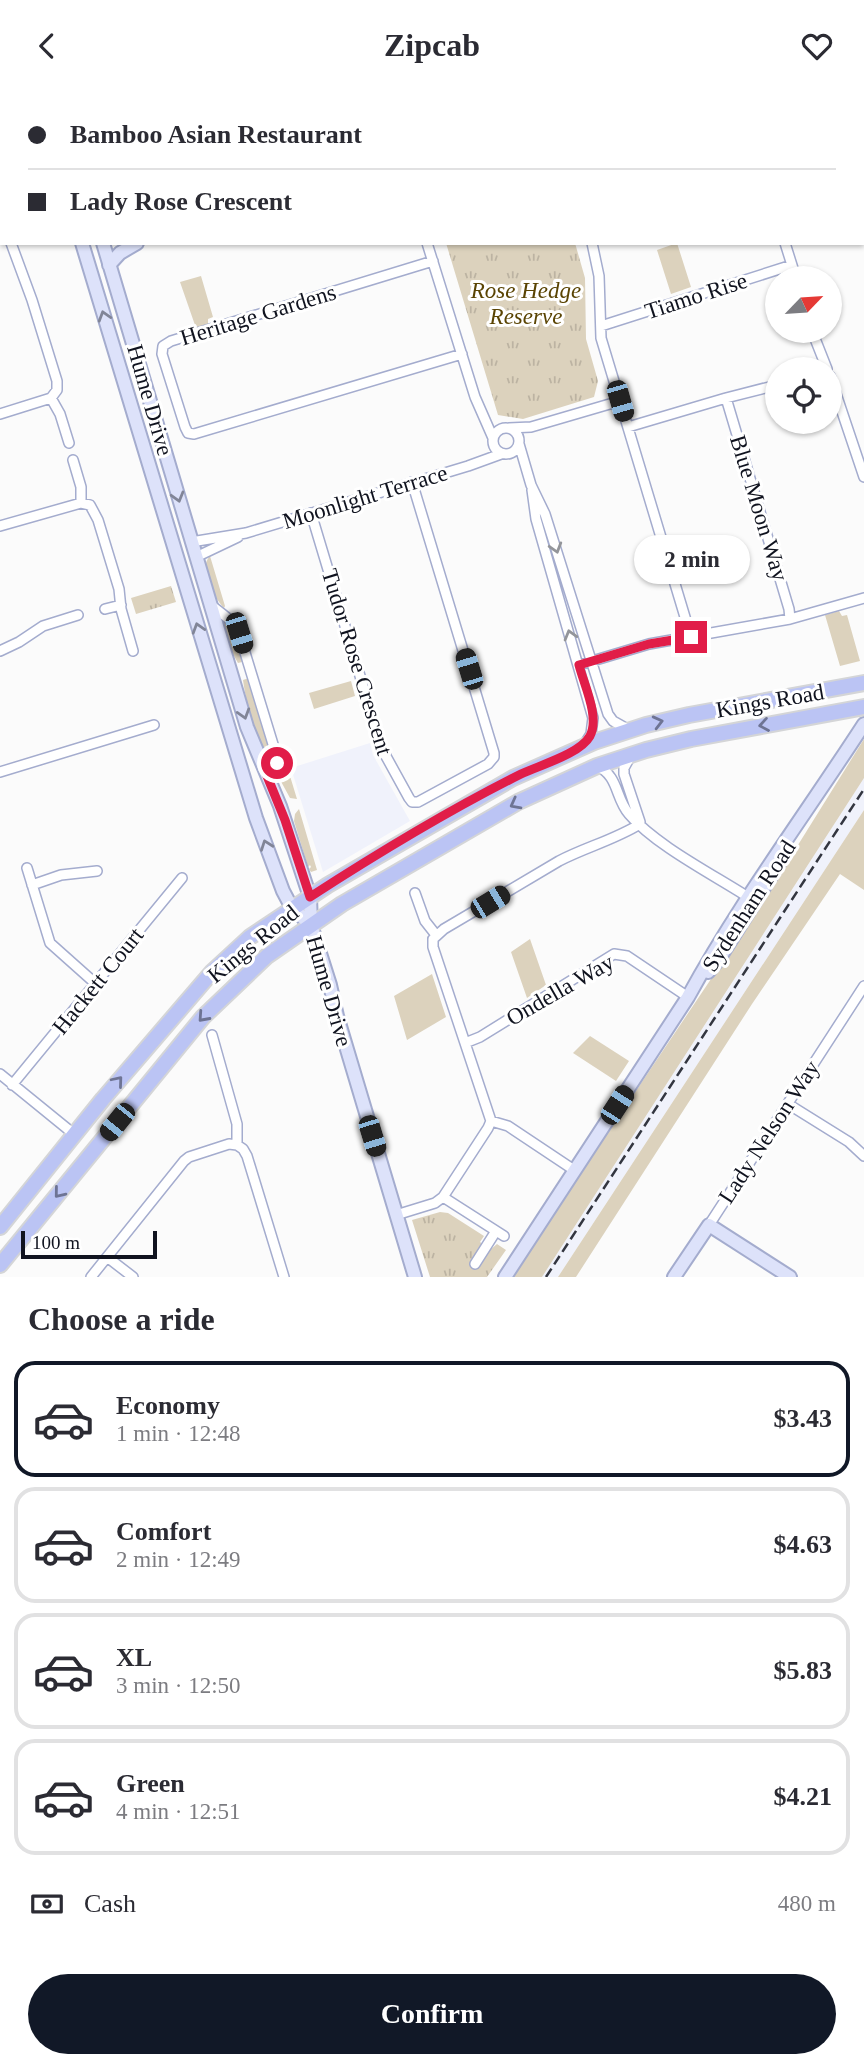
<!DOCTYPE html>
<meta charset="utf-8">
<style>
:root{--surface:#fff;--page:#f7f7f7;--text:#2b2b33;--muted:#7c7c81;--line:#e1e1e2;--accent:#111827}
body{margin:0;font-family:"Times New Roman",serif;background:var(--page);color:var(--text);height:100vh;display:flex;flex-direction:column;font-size:26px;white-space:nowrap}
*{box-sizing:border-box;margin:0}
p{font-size:23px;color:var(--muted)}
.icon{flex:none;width:38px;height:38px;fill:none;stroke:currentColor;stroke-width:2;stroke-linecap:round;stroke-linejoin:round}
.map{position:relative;height:1186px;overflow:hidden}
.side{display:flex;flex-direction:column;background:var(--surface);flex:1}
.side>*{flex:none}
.top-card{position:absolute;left:0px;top:0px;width:864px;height:154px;box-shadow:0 2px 5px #0004;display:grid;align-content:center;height:154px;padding:0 28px;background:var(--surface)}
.needle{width:46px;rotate:65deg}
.controls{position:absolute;left:765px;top:175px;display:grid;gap:14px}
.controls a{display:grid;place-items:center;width:77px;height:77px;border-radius:50%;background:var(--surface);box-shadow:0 2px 5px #0004;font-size:35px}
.scale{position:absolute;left:21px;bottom:18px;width:136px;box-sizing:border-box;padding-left:7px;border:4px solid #10131f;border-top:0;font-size:19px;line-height:24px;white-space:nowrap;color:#10131f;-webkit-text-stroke:5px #fff;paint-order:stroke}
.end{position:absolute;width:32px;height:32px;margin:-16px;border:9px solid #e11d48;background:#fff;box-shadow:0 0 0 4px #fff}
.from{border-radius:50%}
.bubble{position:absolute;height:49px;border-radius:24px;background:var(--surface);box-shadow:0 2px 5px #0004;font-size:23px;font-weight:700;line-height:49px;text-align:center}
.car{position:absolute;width:21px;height:42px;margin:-21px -10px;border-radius:9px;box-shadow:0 0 5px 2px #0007;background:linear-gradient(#222 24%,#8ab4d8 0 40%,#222 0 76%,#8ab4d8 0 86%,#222 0)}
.top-card b{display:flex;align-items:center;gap:24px;height:66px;font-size:26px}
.top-card b+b{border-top:2px solid var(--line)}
.top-card i{width:18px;height:18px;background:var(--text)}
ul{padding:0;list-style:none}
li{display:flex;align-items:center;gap:21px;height:116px;margin:0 14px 10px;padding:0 14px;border:4px solid var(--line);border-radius:21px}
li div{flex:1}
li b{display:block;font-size:26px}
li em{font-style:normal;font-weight:700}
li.selected{border-color:var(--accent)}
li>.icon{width:63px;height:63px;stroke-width:1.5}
h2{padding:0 28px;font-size:32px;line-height:84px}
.pay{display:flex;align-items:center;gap:18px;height:77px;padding:0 28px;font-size:26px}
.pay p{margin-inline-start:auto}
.button{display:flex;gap:14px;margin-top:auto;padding:14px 28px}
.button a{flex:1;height:80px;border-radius:42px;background:var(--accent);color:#fff;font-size:28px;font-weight:700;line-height:80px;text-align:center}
header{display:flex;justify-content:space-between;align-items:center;height:91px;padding:0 28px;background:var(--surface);font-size:32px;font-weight:700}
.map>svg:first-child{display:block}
.built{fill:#f0f2fb}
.grass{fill:#dcd2bd}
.park{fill:url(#park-tufts)}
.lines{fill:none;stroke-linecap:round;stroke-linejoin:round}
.street-casing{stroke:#a4acce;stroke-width:12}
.secondary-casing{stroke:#a4acce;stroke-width:16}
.primary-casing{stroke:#d4d5d7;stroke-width:18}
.street{stroke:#fff;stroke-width:9}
.secondary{stroke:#dde2fa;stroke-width:12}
.primary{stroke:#bbc4f4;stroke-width:14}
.rail{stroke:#333640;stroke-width:2.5;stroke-dasharray:10 5;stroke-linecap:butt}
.oneway{stroke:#818597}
.oneway2{stroke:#93959a}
.oneway3{stroke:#6e7494}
.route{stroke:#e11d48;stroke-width:9}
.labels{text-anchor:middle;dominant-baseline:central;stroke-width:6;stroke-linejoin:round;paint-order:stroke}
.park-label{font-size:23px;font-style:italic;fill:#5a4403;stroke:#fff}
.street-label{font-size:23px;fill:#10131f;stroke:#fff}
</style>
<header><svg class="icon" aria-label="back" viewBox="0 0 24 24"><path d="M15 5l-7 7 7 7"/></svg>Zipcab<svg class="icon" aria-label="heart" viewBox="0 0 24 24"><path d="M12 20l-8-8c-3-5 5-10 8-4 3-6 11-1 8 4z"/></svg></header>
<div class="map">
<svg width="864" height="1186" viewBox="0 0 864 1186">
<defs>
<pattern id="park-tufts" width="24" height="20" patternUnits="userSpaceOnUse" patternTransform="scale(1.75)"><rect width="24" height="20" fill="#dcd2bd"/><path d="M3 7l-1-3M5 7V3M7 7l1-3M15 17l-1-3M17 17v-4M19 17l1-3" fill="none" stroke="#bcb3a2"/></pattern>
</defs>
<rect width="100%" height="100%" fill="#fbfbfb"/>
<path class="built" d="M 370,652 L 373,664 L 410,730 L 323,781 L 291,677 Z
M 864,687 L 864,719 L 558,1186 L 542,1186 Z"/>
<path class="grass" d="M 677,152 L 691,196 L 671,203 L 657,159 Z
M 201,185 L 213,226 L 208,228 L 208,233 L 196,237 L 180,191 Z
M 210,465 L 225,515 L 224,517 C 214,506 197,478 210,465 Z
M 839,520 L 842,525 L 847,524 L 860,570 L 840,575 L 825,524 Z
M 224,528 L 233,538 L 242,571 L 238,572 L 230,558 L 221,530 Z
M 249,587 L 273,667 L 272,671 C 255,646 247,618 243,589 Z
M 351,590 L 355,605 L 314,618 L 309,602 Z
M 864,648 L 864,687 L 542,1186 L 511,1186 L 760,815 Z
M 283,662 L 297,708 L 290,707 L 278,685 L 280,663 Z
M 299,718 L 317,779 L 311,781 L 309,778 L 311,776 L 310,774 L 308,776 L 294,730 L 295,723 Z
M 864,719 L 864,799 L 840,783 L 752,913 L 576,1186 L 558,1186 Z
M 530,848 L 546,894 L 527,907 L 511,861 Z
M 432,883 L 446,926 L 407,949 L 394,905 Z
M 590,945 L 629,970 L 616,990 L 573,962 Z"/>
<path class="park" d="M 446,152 L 575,152 L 585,187 L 586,248 L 598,290 L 594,306 L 523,328 L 498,324 Z
M 171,495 L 176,511 L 136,523 L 131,507 Z
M 440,1121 L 448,1122 L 484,1145 L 480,1151 L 490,1159 L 497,1153 L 506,1159 L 487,1186 L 430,1186 L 412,1129 Z"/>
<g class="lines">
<defs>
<path id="street" d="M 80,0 L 81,2
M 187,0 L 187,2
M 388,0 L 388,2
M 736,0 L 737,2
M 241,2 L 247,0
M 616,2 L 622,0
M 0,129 L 2,130
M 427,152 L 475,306 L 493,347
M 592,152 L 599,185 L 601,247 L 691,546
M 785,152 L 796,187
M 433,170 L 171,250 L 163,255 L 162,263 L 185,336 L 188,342 L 194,343 L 462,263
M 601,235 L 792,174
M 812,240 L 827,278
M 830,285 L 864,386
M 51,307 L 60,323 L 69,352
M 726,307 L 789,518 L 790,528
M 0,323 L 51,307 L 57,299 L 57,290 L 32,209 L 11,152
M 628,336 L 726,307 L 777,294
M493 350a13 13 0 1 1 26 0a13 13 0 1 1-26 0Z
M 509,337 L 531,336 L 620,310
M 519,353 L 531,394 L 545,423 L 608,623 L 613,630 L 629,639
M 73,369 L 81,396 L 81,412
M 532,399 L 536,428 L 593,627 L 591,643 L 584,654
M 311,422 L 382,658 L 409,707 L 412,711 L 418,711 L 488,673 L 494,666 L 494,662 L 412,391
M 0,435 L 81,412 L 90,414 L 98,429 L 119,498 L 121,518 L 133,560
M 191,451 L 246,442 L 468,375 L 501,363
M 196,466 L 238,446
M 211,514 L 235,533 L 239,542 L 276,663 L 276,676 L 267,685
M 105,518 L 121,514
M 0,560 L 19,551 L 43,535 L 78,524
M 579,574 L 649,553 L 790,528 L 864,507
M 630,666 L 624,677 L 624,683 L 640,731
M 597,675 C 619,685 615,707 629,723 C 656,755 716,785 751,808
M 0,681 L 154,634
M 27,777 L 50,852 L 96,893
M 32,794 L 61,784 L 97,780
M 415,802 L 425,830 L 436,844
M 212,944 L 237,1033 L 237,1054
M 465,952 L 480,946 L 614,863 L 627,865 L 688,906
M 0,983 L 75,1044
M 12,994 L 182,787
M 788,1013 L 849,1051 L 864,1065
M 491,1030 L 508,1035 L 574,1079
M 237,1054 L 243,1058 L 247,1065 L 284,1186
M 443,1106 L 504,1145
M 396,1124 L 435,1112 L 443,1106 L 488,1037 L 491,1030 L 433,856 L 433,848 L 444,838 L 559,770 C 586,756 614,749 640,733
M 709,1134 L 864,895
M 107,1166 L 133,1186
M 475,1173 L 496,1140
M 91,1186 L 184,1070 L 189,1066 L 229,1053 L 237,1054"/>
<path id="secondary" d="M 37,0 L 38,2
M 59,0 L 59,2
M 515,0 L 515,2
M 0,43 L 2,42
M 0,53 L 2,53
M 82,152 L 256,727 L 283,800 L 292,817 L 311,834 L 330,894 L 337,925 L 415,1186
M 103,152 L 247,636 L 280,715 L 310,806 L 311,834
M 109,174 L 120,162 L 137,152
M 708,881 L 719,868 L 786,761
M 505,1186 L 688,906 C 740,811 805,724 864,633
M 674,1186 L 709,1134 L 790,1186"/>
<path id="primary" d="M 0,1136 L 103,1008 L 212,881 L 250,846 L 328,794 L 513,687 L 594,651 L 646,634 L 689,624 L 864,592
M 0,1174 L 203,926 L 267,865 L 342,813 L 518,711 L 597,675 L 646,659 L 691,648 L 864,616"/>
</defs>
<use href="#street" class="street-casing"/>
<use href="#secondary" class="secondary-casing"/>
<use href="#primary" class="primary-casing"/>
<use href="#street" class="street"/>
<use href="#secondary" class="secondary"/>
<use href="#primary" class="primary"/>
<path class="rail" d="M 546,1186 L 864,698"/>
</g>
<defs><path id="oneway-chevron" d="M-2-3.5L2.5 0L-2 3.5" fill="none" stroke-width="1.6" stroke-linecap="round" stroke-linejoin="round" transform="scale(1.75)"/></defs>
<g class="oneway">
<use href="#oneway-chevron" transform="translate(104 225) rotate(-107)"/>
<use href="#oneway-chevron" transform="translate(178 406) rotate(74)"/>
<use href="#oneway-chevron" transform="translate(198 537) rotate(-107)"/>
<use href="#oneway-chevron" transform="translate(244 623) rotate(73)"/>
<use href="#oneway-chevron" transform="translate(266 754) rotate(-110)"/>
</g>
<g class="oneway2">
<use href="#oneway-chevron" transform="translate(556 457) rotate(73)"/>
<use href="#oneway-chevron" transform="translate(570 544) rotate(-106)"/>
</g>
<g class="oneway3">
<use href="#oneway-chevron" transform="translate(658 631) rotate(-14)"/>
<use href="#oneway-chevron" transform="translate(764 634) rotate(170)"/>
<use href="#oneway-chevron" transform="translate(515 713) rotate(152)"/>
<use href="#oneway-chevron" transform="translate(203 926) rotate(132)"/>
<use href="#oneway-chevron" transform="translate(118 990) rotate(-50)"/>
<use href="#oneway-chevron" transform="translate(59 1102) rotate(129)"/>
</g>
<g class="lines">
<path class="route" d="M 277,672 L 267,685 L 285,729 L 310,806 C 378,762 449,719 521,683 C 540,674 580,663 590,645 C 600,626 584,594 579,574 L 649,553 L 691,546"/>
</g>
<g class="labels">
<g class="park-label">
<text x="526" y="199">Rose Hedge<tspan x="526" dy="26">Reserve</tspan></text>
</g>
<g class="street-label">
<text transform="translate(696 205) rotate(-18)">Tiamo Rise</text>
<text transform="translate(258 224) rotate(-17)">Heritage Gardens</text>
<text transform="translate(150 309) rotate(74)">Hume Drive</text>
<text transform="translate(365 406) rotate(-17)">Moonlight Terrace</text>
<text transform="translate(759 417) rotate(73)">Blue Moon Way</text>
<text transform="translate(357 571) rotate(73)">Tudor Rose Crescent</text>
<text transform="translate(770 610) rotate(-10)">Kings Road</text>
<text transform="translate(749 815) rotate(-57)">Sydenham Road</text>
<text transform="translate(253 853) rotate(-39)">Kings Road</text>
<text transform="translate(98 890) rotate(-51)">Hackett Court</text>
<text transform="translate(560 899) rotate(-30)">Ondella Way</text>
<text transform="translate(329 900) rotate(74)">Hume Drive</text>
<text transform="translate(769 1041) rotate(-57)">Lady Nelson Way</text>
</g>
</g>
</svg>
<div class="controls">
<a><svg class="needle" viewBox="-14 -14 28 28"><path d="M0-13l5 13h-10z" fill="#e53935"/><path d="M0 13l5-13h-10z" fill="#7c7c81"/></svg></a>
<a><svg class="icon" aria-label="locate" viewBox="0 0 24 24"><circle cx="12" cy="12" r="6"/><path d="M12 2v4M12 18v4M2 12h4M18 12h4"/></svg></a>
</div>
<div class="scale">100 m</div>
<i class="end from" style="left:277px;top:672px"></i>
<i class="end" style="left:691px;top:546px"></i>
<div class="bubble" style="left:634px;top:444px;width:116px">2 min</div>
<i class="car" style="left:620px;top:310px;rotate:164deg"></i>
<i class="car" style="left:239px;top:542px;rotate:163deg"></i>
<i class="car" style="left:469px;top:578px;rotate:343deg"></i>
<i class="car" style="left:490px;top:811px;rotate:59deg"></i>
<i class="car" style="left:617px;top:1014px;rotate:33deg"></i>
<i class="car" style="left:117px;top:1031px;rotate:219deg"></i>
<i class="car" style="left:372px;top:1045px;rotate:163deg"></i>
<div class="top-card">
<b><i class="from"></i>Bamboo Asian Restaurant</b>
<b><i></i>Lady Rose Crescent</b>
</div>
</div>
<section class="side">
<h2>Choose a ride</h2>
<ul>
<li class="selected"><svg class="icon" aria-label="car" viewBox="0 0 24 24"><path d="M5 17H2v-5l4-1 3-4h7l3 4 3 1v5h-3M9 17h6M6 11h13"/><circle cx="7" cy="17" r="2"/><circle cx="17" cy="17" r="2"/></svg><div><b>Economy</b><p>1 min · 12:48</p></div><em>$3.43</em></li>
<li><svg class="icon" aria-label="car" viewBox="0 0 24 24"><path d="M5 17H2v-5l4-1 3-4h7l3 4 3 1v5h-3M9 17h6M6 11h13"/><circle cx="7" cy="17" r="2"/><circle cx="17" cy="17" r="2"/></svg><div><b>Comfort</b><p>2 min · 12:49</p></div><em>$4.63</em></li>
<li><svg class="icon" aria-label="car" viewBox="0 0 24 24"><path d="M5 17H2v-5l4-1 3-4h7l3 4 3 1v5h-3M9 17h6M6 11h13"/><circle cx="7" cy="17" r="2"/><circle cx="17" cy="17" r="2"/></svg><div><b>XL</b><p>3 min · 12:50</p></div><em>$5.83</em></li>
<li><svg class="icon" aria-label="car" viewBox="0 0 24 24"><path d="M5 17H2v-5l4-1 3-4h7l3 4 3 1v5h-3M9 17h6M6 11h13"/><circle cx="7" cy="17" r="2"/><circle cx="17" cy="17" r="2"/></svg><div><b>Green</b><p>4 min · 12:51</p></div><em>$4.21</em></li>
</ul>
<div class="pay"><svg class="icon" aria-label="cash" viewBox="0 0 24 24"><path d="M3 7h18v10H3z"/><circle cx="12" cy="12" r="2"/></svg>Cash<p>480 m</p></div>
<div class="button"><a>Confirm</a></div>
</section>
